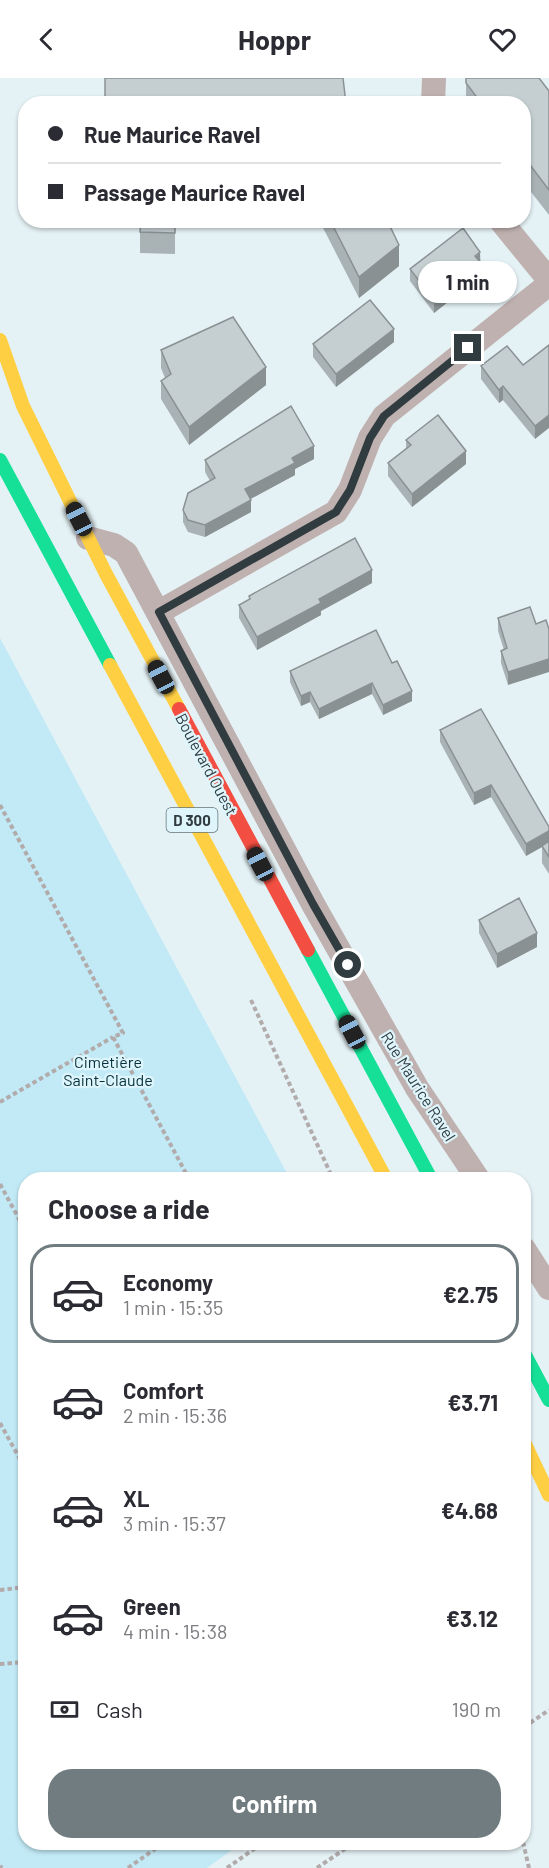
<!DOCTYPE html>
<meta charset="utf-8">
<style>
:root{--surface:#fff;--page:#f7f7f7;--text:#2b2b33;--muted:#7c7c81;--line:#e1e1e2;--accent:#707c7f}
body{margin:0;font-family:Barlow,sans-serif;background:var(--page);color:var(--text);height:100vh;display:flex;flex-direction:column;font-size:22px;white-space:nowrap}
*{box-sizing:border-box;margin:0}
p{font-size:20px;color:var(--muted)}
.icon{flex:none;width:33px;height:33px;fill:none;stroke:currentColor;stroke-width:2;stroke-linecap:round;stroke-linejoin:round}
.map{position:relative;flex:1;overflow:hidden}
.details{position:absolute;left:18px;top:1094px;width:513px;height:678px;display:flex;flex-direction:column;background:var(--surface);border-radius:24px;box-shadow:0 2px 4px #0004}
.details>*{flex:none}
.banner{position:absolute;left:18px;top:18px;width:513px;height:132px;border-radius:24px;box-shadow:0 2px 4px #0004;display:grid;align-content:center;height:132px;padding:0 30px;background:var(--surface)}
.end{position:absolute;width:27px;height:27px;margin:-14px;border:8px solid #313c40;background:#fff;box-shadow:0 0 0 3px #fff}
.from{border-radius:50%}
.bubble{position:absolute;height:42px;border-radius:21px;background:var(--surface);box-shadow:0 2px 4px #0004;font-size:20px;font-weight:700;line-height:42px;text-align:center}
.car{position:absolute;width:18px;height:36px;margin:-18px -9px;border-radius:8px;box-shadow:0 0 4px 2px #0007;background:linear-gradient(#222 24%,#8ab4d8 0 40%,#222 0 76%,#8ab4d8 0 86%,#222 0)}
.banner b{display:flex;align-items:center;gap:21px;height:57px;font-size:22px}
.banner b+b{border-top:2px solid var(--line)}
.banner i{width:15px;height:15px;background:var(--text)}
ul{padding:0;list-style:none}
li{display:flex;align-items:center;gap:18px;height:99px;margin:0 12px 9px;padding:0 18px;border:3px solid transparent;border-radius:24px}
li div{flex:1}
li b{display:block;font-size:22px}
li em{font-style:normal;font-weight:700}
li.on{border-color:var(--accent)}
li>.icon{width:54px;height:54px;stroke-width:1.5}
h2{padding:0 30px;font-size:27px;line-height:72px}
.pay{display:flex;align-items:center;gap:15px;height:66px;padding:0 30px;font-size:22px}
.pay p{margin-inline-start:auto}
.action{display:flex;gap:12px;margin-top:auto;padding:12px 30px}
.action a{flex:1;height:69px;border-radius:24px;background:var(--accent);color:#fff;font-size:24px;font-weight:700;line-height:69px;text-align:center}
header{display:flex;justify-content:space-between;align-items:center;height:78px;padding:0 30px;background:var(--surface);font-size:27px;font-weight:700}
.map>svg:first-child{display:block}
.green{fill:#c2eaf6}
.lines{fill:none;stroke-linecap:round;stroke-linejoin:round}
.path{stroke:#b1abac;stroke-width:4;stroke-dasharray:4.5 3;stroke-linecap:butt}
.street{stroke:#bfb1b0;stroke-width:24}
.fast{stroke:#16e098;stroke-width:14}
.slow{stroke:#ffcf43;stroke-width:14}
.jam{stroke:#f24e42;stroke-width:14}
.wall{fill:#a9b2b5}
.shaded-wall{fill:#8a9193}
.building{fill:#c5cfd2;stroke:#8a9193;stroke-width:1.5}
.route{stroke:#313c40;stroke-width:8}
.labels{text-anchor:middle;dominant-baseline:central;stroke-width:4.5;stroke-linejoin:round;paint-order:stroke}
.shield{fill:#def5fc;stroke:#657478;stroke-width:1.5}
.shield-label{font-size:15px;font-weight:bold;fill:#313c40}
.street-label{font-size:16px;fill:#313c40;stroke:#def5fc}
.park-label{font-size:16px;fill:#06303a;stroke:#def5fc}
</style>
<header><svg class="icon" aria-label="back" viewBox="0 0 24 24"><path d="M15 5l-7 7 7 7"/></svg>Hoppr<svg class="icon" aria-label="heart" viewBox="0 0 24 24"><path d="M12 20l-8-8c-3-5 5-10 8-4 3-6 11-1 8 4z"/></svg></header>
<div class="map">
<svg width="549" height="1790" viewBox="0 0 549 1790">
<rect width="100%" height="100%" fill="#e5f2f5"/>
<path class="green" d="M 0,560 L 290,1101 L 26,1101 L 26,1764 L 243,1764 L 207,1790 L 0,1790 Z"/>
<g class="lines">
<path class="path" d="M 0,727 L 123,955 L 113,959 L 189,1101
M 251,922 L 333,1101
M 0,1024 L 113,959
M 0,1106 L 26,1154
M 0,1345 L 26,1392
M 0,1512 L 26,1509
M 0,1586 L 26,1584
M 524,1649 L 549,1632
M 523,1764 L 529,1790
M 0,1788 L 2,1790
M 128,1790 L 165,1764
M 227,1790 L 264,1764
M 317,1790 L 355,1764"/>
<path class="street" d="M 433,26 L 434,0
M 500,142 L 549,202
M 88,460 L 114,467 L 126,475 L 313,826 L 417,1010 L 478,1101
M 159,534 L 336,434 L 350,412 L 370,360 L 384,338 L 549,206
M 524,1171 L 549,1210"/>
<path class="fast" d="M 0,382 L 110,587
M 308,872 L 431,1101
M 524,1275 L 549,1322"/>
<path class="slow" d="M 0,262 L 23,328 L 106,496 L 179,631
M 110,587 L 386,1101
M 524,1364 L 549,1417"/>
<path class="jam" d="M 179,631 L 308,872"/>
</g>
<path class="wall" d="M 466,0 L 549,13 L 549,137 L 524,105 L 524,26 L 466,26 Z
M 116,142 L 220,142 L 220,149 L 175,149 L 175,176 L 140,175 L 140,149 L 116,149 Z
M 319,142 L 387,142 L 399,188 L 359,220 Z
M 480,184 L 481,198 L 434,235 L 410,203 L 410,191 Z
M 394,264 L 336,309 L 313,279 L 313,266 Z
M 549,267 L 535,361 L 503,322 L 499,325 L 481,301 L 481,288 L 523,287 Z
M 161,272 L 266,307 L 189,367 L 161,321 L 161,303 L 165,300 L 161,290 Z
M 406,362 L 466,386 L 412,429 L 388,398 L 388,385 L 406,370 Z
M 314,381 L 295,391 L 295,397 L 250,421 L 251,434 L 205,459 L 188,454 L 183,444 L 183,432 L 210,403 L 205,394 L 205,382 Z
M 372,505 L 321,533 L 321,537 L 257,572 L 239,540 L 239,527 L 249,522 L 249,518 Z
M 530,529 L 508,607 L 501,585 L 501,573 L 504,572 L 498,553 L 498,540 Z
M 392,585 L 412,623 L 383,637 L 372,616 L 319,641 L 310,624 L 301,628 L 290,604 L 290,593 Z
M 440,652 L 549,749 L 549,796 L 542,785 L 542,769 L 526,778 L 491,719 L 474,727 L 440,664 Z
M 479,842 L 537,869 L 497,890 L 479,855 Z"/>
<path class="shaded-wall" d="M 399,167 L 399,188 L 359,220 L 359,199 Z
M 480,174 L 481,198 L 434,235 L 434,222 Z
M 394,251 L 394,264 L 336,309 L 336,296 Z
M 266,289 L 266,307 L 189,367 L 189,349 Z
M 503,308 L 503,322 L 499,325 L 499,312 Z
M 549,337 L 549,350 L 535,361 L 535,348 Z
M 314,368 L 314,381 L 295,391 L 295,397 L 245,424 L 245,411 L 292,380 Z
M 466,373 L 466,386 L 412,429 L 412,416 Z
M 251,422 L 251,434 L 205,459 L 205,447 Z
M 372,492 L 372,505 L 321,533 L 321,537 L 257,572 L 257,559 L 319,521 Z
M 549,581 L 549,594 L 508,607 L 508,594 Z
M 372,605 L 372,616 L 319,641 L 319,631 Z
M 412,613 L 412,623 L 383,637 L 383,627 Z
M 310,614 L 310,624 L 301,628 L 301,618 Z
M 491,707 L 491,719 L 474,727 L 474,715 Z
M 549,753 L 549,765 L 526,778 L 526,766 Z
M 537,855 L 537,869 L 497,890 L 497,876 Z"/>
<path class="building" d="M 105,0 L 343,0 L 346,26 L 105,26 Z
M 466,0 L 539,0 L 549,13 L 549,112 L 524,79 L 524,26 L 482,26 L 466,5 Z
M 141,142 L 175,142 L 175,155 L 140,154 Z
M 330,142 L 387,142 L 399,167 L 359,199 Z
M 463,150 L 480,174 L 475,178 L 481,185 L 434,222 L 410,191 Z
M 370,222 L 394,251 L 336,296 L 313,266 Z
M 233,239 L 266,289 L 189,349 L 161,303 L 171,296 L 161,272 Z
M 549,267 L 549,337 L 535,348 L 503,308 L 499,312 L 481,288 L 507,268 L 523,287 Z
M 291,328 L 314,368 L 292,380 L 295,385 L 245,411 L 251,422 L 205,447 L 188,442 L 183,432 L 188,415 L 215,400 L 205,382 Z
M 438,337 L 466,373 L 412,416 L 388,385 L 411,367 L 406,362 Z
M 355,460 L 372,492 L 319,521 L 321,525 L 257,559 L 239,527 L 250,521 L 249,518 Z
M 530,529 L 536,546 L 546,542 L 549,551 L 549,581 L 508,594 L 501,573 L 507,570 L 498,540 Z
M 376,552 L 392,585 L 397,583 L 412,613 L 383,627 L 372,605 L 319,631 L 310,614 L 301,618 L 290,593 Z
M 481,631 L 549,749 L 549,753 L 526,766 L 491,707 L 474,715 L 440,652 Z
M 549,763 L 549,779 L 542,768 Z
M 519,820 L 537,855 L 497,876 L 479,842 Z"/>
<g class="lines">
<path class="route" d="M 348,887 L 313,826 L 159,534 L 336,434 L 350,412 L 370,360 L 384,338 L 468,270"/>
</g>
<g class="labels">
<rect class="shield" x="166.5" y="730" width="51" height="24" rx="4.5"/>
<g class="shield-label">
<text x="192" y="742">D 300</text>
</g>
<g class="street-label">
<text transform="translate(207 686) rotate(62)">Boulevard Ouest</text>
<text transform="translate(419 1008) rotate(58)">Rue Maurice Ravel</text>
</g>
<g class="park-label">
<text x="108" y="983">Cimetière<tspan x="108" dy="18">Saint-Claude</tspan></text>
</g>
</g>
</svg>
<i class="end from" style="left:348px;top:887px"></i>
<i class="end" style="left:468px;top:270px"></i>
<div class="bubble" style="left:418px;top:183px;width:99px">1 min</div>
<i class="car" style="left:79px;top:441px;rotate:333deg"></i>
<i class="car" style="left:161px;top:599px;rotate:332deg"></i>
<i class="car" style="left:260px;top:786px;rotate:332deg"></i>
<i class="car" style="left:352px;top:954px;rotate:332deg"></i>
<div class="banner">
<b><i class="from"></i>Rue Maurice Ravel</b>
<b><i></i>Passage Maurice Ravel</b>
</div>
<section class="details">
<h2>Choose a ride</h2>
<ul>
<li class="on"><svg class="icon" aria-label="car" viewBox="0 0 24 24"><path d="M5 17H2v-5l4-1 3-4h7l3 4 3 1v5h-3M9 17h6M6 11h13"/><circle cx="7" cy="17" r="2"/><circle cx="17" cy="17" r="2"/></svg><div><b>Economy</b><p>1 min · 15:35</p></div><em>€2.75</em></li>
<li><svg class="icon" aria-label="car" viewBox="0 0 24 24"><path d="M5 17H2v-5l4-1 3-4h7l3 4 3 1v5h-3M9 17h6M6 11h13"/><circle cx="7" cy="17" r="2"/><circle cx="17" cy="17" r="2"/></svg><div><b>Comfort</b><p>2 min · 15:36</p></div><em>€3.71</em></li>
<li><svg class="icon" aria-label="car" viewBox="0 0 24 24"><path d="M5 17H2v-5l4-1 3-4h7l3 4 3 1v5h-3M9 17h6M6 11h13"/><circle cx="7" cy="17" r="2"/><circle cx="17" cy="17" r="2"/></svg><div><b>XL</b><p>3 min · 15:37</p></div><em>€4.68</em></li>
<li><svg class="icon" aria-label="car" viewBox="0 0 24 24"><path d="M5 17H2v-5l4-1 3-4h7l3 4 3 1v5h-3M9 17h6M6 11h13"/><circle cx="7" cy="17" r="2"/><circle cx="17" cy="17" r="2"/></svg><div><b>Green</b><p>4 min · 15:38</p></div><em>€3.12</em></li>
</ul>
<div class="pay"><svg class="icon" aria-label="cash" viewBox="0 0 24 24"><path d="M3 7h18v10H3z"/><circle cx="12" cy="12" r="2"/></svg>Cash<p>190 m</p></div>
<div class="action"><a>Confirm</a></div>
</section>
</div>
